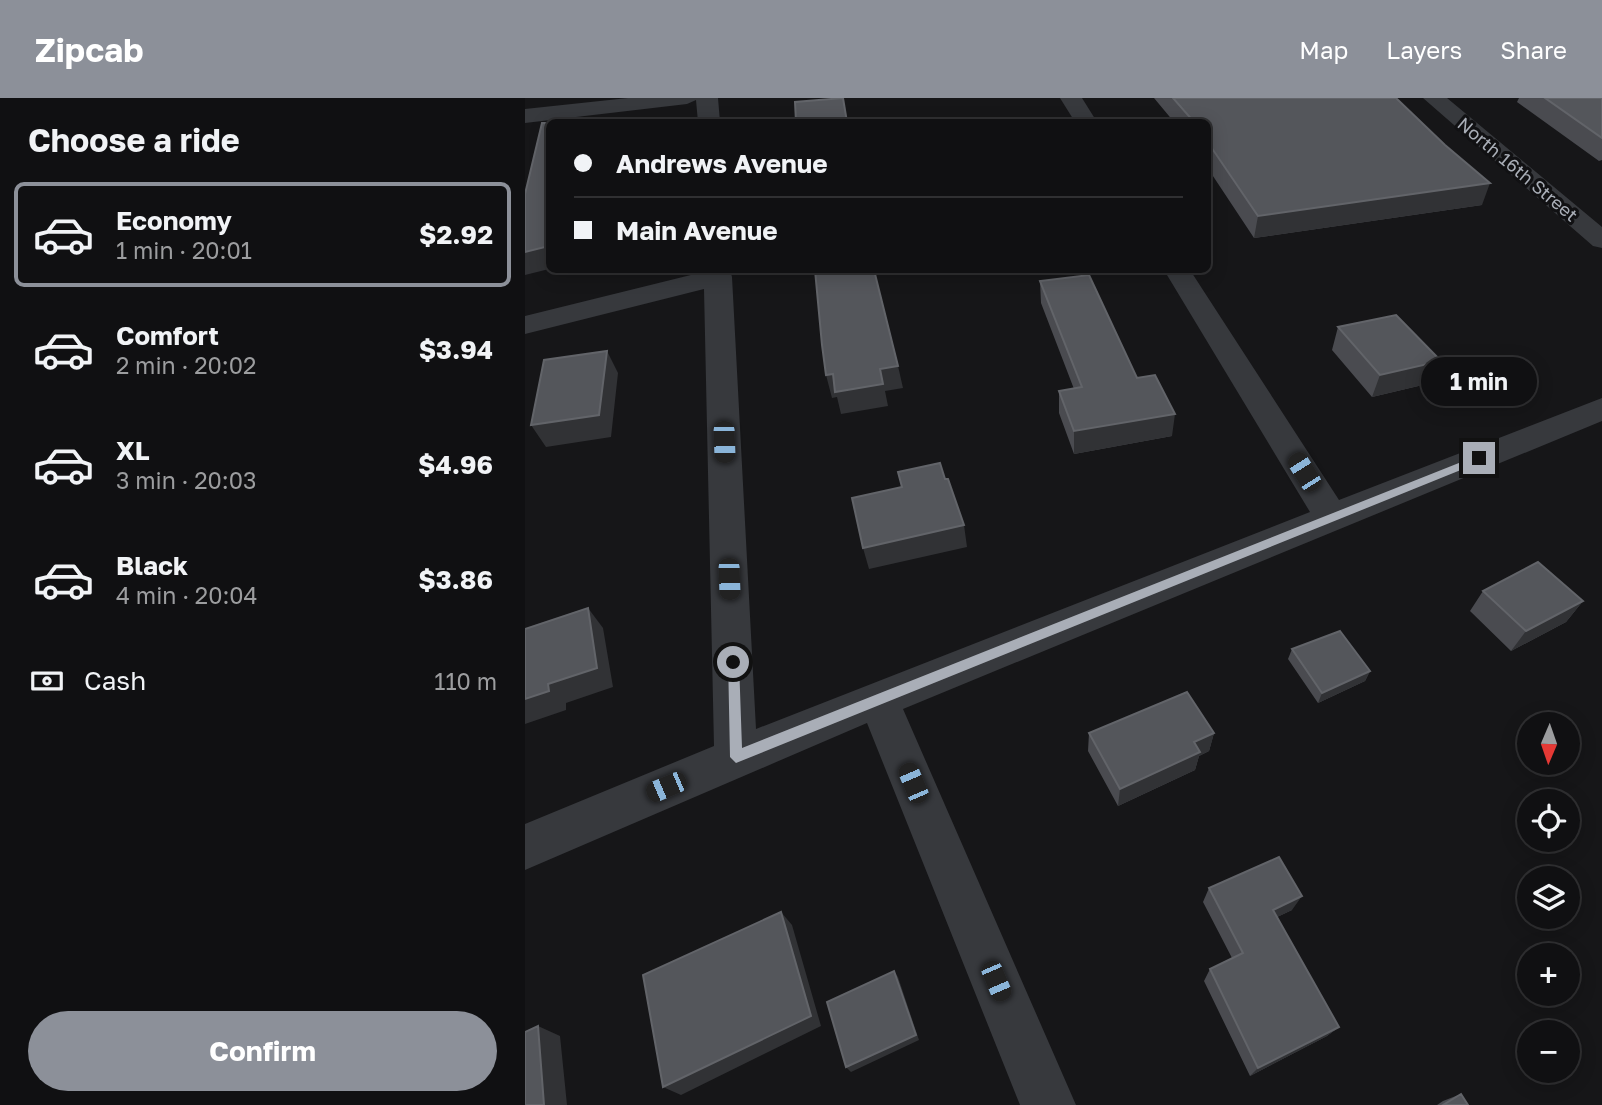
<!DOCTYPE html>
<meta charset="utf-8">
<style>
:root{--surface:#101012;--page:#19191b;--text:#f1f3f6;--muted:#9c9d9f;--line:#303032;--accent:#8c9099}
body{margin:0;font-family:"Golos Text",sans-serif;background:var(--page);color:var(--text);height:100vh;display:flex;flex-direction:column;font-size:26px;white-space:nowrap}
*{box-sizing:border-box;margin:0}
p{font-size:23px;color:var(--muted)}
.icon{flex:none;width:38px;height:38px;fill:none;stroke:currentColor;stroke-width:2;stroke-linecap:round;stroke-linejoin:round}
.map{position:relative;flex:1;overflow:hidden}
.side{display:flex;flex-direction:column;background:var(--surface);width:525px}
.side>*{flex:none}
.banner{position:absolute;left:21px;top:21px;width:665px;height:154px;border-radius:10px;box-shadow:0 4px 18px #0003,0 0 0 2px var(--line);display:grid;align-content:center;height:154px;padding:0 28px;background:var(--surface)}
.needle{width:46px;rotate:182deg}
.fabs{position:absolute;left:992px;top:614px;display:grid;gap:14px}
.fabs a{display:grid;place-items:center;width:63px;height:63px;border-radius:50%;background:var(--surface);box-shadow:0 4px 18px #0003,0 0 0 2px var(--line);font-size:35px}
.end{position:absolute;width:32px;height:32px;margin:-16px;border:9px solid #a9aeb7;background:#111;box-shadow:0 0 0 4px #111}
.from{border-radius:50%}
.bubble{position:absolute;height:49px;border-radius:24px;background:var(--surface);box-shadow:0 4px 18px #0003,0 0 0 2px var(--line);font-size:23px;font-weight:700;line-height:49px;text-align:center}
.car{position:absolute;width:21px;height:42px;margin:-21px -10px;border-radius:9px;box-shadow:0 0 5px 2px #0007;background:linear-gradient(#222 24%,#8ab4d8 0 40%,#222 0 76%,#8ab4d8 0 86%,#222 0)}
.banner b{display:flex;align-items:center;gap:24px;height:66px;font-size:26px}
.banner b+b{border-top:2px solid var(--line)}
.banner i{width:18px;height:18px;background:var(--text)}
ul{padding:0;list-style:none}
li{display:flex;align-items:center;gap:21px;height:105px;margin:0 14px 10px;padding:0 14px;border:4px solid transparent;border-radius:10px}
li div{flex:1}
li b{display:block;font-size:26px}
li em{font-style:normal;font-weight:700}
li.on{border-color:var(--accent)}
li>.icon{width:63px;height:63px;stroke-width:1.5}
h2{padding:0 28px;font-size:32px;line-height:84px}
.pay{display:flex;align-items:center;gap:18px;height:77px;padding:0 28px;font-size:26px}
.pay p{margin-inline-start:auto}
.cta{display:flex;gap:14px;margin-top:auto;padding:14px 28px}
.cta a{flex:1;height:80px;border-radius:42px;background:var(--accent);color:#fff;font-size:28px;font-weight:700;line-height:80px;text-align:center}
header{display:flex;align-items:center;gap:42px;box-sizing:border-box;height:98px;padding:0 35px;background:var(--accent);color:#fff}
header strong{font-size:33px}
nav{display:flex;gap:38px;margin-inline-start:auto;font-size:24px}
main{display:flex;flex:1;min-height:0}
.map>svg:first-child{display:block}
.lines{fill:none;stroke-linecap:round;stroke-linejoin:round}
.minor{fill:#37393d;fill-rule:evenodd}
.wall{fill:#4a4b50}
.shaded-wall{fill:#313235}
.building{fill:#54565b;stroke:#626469;stroke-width:2}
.route{fill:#a9aeb7}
.labels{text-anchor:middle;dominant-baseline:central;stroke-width:6;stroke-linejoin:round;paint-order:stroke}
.far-street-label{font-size:18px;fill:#a9aeb7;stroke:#111113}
</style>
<header>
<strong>Zipcab</strong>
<nav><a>Map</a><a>Layers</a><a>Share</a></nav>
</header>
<main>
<section class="side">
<h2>Choose a ride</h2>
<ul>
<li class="on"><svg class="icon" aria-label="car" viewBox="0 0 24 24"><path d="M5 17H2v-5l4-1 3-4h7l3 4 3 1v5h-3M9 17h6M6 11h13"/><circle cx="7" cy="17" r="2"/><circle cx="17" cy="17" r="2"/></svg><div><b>Economy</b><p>1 min · 20:01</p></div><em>$2.92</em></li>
<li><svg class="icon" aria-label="car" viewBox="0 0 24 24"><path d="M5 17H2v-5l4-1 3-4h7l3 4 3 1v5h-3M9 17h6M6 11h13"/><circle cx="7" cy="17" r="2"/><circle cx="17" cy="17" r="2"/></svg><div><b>Comfort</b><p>2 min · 20:02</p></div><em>$3.94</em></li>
<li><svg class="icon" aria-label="car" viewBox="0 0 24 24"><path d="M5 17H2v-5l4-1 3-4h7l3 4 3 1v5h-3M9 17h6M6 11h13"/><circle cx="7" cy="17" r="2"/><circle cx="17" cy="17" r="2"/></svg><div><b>XL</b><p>3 min · 20:03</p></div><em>$4.96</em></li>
<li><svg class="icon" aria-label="car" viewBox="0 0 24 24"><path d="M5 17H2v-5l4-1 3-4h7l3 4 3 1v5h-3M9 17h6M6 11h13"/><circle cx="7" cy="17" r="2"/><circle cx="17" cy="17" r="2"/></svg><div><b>Black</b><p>4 min · 20:04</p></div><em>$3.86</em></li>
</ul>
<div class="pay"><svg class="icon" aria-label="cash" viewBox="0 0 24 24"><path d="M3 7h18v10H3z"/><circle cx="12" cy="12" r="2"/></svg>Cash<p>110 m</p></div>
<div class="cta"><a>Confirm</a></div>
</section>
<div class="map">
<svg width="1077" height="1007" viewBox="0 0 1077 1007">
<rect width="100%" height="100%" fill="#161618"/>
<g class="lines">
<path class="minor" d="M 103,0 L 193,0 L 195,24 L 173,24 L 171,2 L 162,6 L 0,25 L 0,11 Z
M 535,0 L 557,0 L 572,24 L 550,24 Z
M 898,0 L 922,0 L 1077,129 L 1077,150 L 1068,148 Z
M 179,172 L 205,172 L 207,179 L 231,631 L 785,414 L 639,172 L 665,172 L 814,402 L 1077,300 L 1077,323 L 378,611 L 551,1007 L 495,1007 L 342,625 L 0,772 L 0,726 L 189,648 L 179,191 L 0,236 L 0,218 L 178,174 Z"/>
</g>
<path class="wall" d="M 629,0 L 871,0 L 957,107 L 729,140 L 682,69 L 682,24 L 649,24 Z
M 994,0 L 1077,0 L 1077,62 L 1074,63 L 992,4 Z
M 515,183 L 612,280 L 647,338 L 549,356 L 534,315 L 534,293 L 549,291 L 516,205 Z
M 813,229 L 906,285 L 847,299 L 807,252 Z
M 958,493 L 1058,503 L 1041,524 L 986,553 L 945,513 Z
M 767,551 L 845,573 L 840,583 L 793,605 L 763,561 Z
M 564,635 L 689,635 L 684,653 L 674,658 L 670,672 L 593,708 L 563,653 Z
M 684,790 L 767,812 L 752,819 L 814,929 L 802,938 L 725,978 L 679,883 L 685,871 L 707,860 L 678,804 Z
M 936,996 L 943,1007 L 912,1007 L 918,1003 Z"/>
<path class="shaded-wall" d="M 965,85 L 957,107 L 729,140 L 733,118 Z
M 24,148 L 24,171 L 0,177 L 0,154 Z
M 82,253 L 93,275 L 86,339 L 21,349 L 6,327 Z
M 916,263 L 906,285 L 847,299 L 855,277 Z
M 373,268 L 378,290 L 360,293 L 363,308 L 316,316 L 312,299 L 307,300 L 301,277 Z
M 650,316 L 647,338 L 549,356 L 549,333 Z
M 439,427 L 442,449 L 344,471 L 338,450 Z
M 1058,503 L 1041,524 L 986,553 L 1001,533 Z
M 63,510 L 78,530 L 88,589 L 41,605 L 41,612 L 0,626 L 0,601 L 23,586 Z
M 845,573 L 840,583 L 793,605 L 797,595 Z
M 689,635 L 684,653 L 674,658 L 670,672 L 593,708 L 595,691 L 669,644 Z
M 777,798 L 767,812 L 740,825 L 748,812 Z
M 256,814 L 267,827 L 296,928 L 156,997 L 138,989 Z
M 369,873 L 373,879 L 394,942 L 326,974 L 321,969 Z
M 13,928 L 35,938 L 42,1007 L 19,1007 Z
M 814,929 L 802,938 L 725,978 L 733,970 Z"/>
<path class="building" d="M 318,0 L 322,24 L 271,24 L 270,4 Z
M 648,0 L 871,0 L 920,47 L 965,85 L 733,118 L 682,43 L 682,24 L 669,24 Z
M 1020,0 L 1077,0 L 1077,40 Z
M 62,21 L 61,24 L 26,24 Z
M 17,25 L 24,25 L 24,148 L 0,154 L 0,96 Z
M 290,172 L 349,172 L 373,268 L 355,271 L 358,286 L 310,294 L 308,276 L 301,277 L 297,247 Z
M 564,177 L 612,280 L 630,277 L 650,316 L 549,333 L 534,293 L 557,289 L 515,183 Z
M 871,217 L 916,263 L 855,277 L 813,229 Z
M 82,253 L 74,317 L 6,327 L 19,262 Z
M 415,365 L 420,381 L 423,381 L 439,427 L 338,450 L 327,400 L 377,389 L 373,374 Z
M 1013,464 L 1058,503 L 1001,533 L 958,493 Z
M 63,510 L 72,570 L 23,586 L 24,593 L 0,601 L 0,531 Z
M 815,533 L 845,573 L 797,595 L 767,551 Z
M 662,594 L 689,635 L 669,644 L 675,654 L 595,691 L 564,635 Z
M 754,759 L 777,798 L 748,812 L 814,929 L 733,970 L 685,871 L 718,855 L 684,790 Z
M 256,814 L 286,918 L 138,989 L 118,877 Z
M 369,873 L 391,937 L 321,969 L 302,904 Z
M 13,928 L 19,1007 L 0,1007 L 0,934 Z
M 936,996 L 943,1007 L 918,1007 Z"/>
<path class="route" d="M 954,357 L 959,360 L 958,363 L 216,663 L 211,665 L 205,659 L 203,560 L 212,560 L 214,564 L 217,650 Z"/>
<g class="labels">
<g class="far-street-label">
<text transform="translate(993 71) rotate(40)">North 16th Street</text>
</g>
</g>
</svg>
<div class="fabs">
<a><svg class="needle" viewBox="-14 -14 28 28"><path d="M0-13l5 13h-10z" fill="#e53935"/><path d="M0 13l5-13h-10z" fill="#9c9d9f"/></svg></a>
<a><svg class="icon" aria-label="locate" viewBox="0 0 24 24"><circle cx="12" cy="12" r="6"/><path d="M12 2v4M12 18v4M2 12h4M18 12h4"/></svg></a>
<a><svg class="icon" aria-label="layers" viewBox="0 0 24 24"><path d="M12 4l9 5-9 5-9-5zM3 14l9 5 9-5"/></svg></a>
<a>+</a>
<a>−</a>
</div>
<i class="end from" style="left:208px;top:564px"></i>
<i class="end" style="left:954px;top:360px"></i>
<div class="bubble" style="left:896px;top:259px;width:116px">1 min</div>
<i class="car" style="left:199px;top:344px;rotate:178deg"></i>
<i class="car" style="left:779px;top:374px;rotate:328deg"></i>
<i class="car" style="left:204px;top:481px;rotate:178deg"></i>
<i class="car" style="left:388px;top:685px;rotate:337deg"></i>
<i class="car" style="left:141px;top:689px;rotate:247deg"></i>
<i class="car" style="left:471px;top:883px;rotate:157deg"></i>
<div class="banner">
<b><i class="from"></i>Andrews Avenue</b>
<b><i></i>Main Avenue</b>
</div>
</div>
</main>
